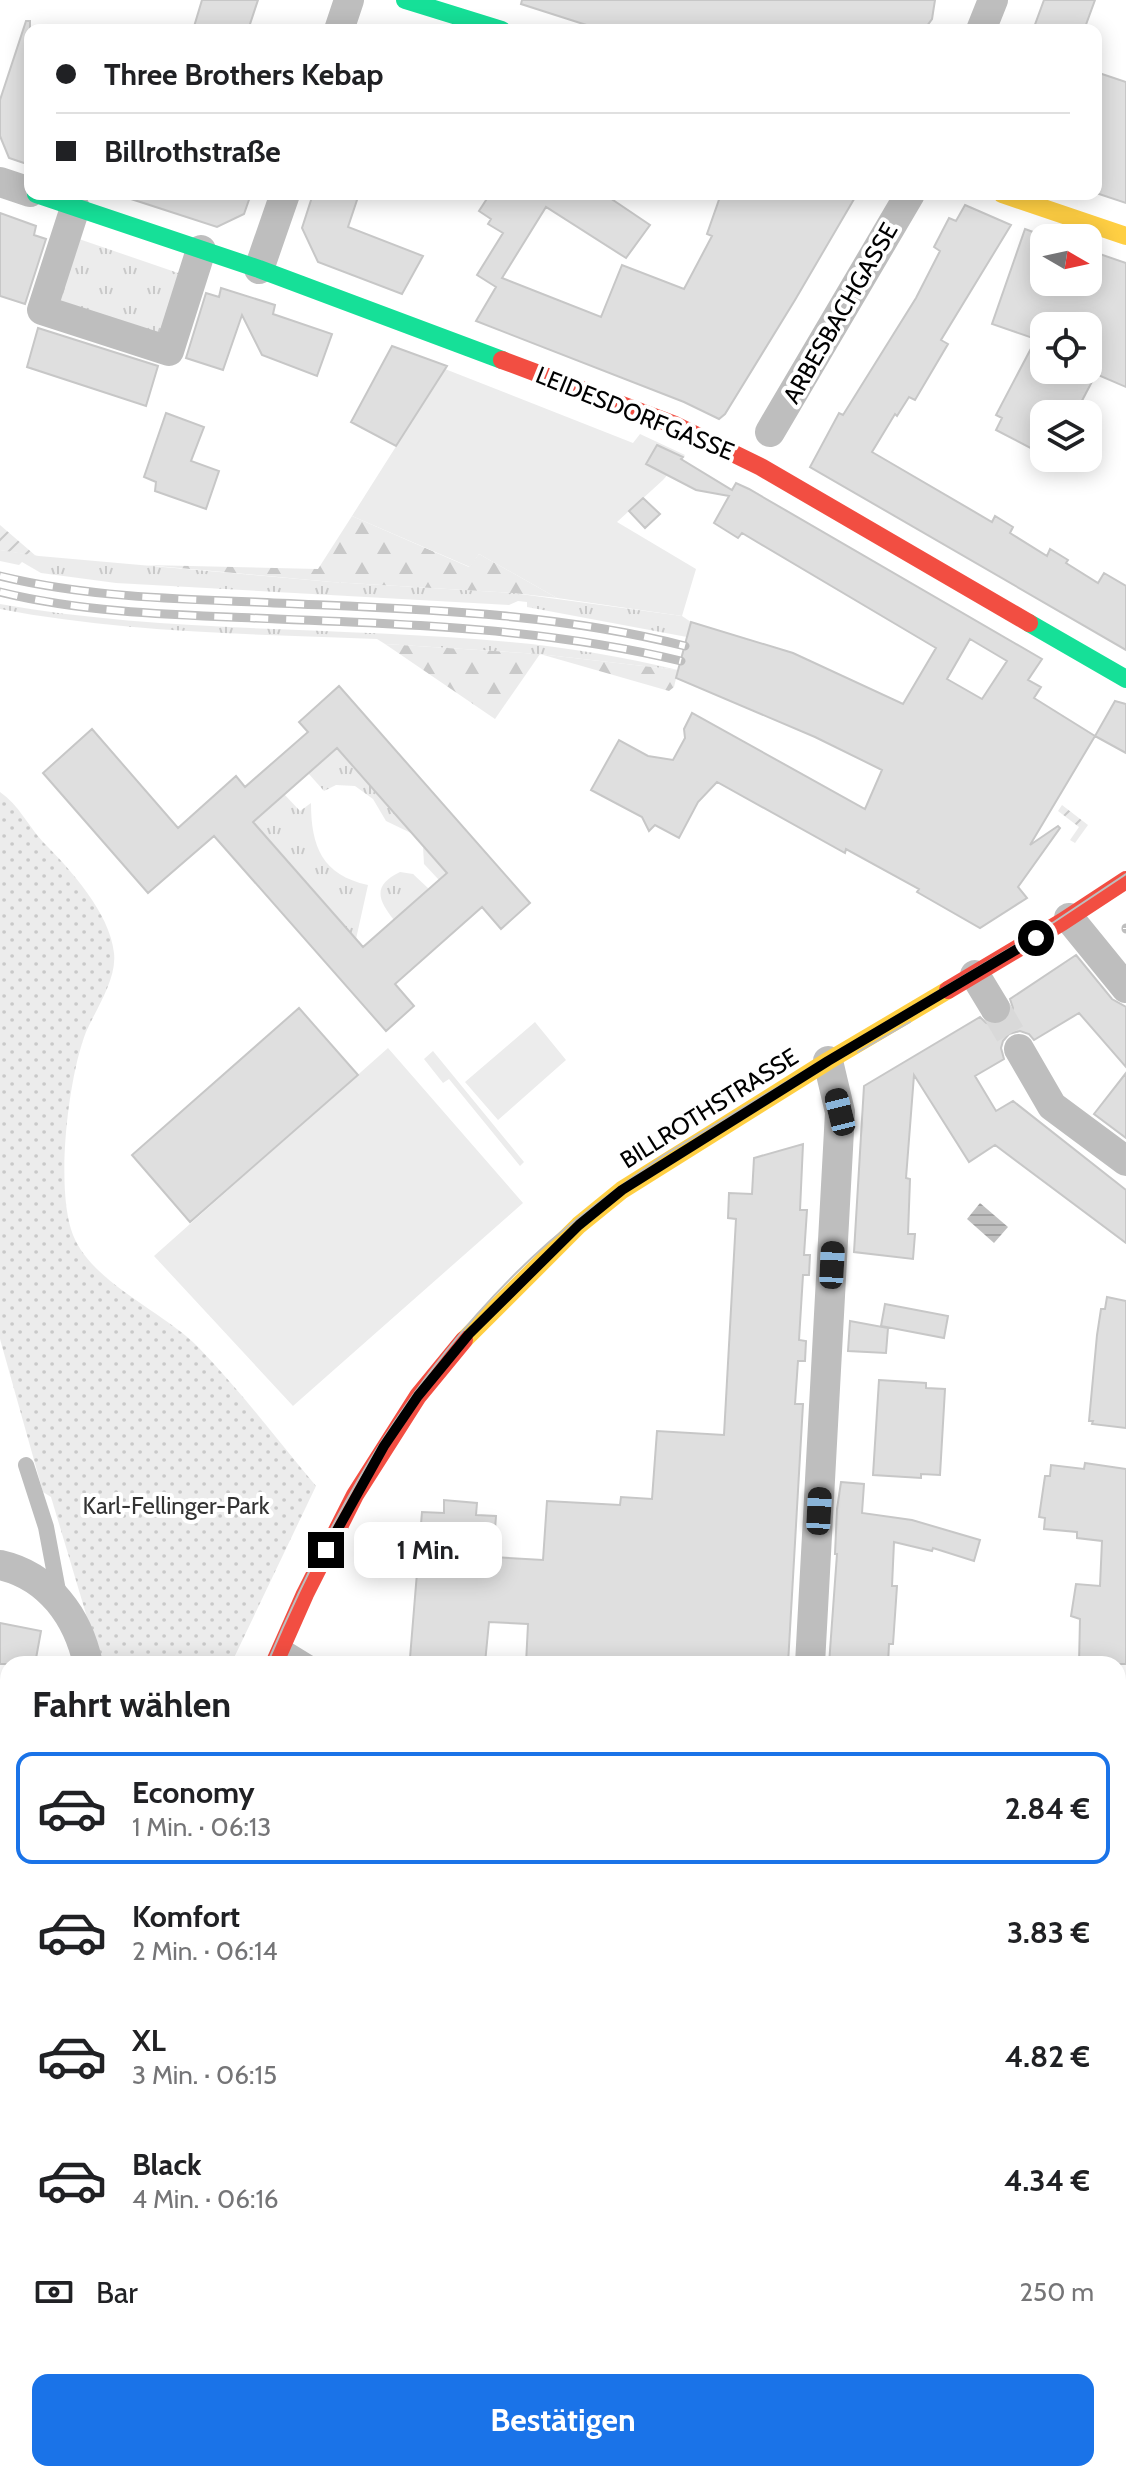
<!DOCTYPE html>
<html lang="de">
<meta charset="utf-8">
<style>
:root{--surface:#fff;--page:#f6f6f6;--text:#202124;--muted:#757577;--line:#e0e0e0;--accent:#1a73e8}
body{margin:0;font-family:Cabin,sans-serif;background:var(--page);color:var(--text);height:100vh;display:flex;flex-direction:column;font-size:30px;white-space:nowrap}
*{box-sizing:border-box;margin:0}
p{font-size:26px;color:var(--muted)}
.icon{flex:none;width:44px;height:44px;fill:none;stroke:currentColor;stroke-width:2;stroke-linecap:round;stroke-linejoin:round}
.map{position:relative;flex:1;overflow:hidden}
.details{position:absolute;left:0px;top:1656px;width:1126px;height:826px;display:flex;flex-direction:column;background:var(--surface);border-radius:24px 24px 0 0;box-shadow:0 4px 20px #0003}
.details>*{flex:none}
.hud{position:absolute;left:24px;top:24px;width:1078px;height:176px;border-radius:16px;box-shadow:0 4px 20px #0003;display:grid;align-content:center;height:176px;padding:0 32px;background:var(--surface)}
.needle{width:52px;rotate:99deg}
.tools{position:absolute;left:1030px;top:224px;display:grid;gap:16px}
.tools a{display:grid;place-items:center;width:72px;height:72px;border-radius:16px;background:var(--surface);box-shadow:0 4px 20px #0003;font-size:40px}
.end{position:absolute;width:36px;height:36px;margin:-18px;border:10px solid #000;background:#fff;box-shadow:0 0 0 4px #fff}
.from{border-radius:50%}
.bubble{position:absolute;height:56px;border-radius:16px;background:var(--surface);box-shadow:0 4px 20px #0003;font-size:26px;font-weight:700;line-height:56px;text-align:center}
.car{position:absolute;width:24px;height:48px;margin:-24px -12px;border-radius:10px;box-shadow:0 0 6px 2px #0007;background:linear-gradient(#222 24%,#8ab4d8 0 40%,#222 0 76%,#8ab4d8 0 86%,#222 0)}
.hud b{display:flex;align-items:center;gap:28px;height:76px;font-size:30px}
.hud b+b{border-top:2px solid var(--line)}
.hud i{width:20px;height:20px;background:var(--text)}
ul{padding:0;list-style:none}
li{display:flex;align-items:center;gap:24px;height:112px;margin:0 16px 12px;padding:0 16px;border:4px solid transparent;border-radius:16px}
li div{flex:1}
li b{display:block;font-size:30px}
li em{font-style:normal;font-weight:700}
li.on{border-color:var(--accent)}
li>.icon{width:72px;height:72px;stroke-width:1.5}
h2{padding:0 32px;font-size:36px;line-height:96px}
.pay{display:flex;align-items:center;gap:20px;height:88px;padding:0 32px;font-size:30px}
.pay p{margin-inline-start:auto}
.primary-button{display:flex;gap:16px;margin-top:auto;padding:16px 32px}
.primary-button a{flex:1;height:92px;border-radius:16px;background:var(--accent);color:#fff;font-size:32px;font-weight:700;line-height:92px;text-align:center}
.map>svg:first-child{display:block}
.grass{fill:url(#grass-tufts)}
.forest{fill:url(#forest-firs)}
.park{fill:url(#park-dots)}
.garden{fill:url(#garden-furrows)}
.pitch{fill:#ececec}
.water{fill:url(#water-rules)}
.building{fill:#dfdfdf;stroke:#c7c7c7;stroke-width:2;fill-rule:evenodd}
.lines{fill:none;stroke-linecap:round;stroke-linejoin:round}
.street-tunnel{stroke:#d9d9d9;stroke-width:30;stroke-dasharray:30 15;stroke-linecap:butt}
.lane{stroke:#bebebe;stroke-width:16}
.street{stroke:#bebebe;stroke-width:30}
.fast{stroke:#16e098;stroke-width:18}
.slow{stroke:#ffcf43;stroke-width:18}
.jam{stroke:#f24e42;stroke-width:18}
.tram{stroke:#bebebe;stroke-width:2}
.rail-casing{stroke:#bebebe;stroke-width:9}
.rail{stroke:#fff;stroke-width:6;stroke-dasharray:18;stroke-linecap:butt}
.route{stroke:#000;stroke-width:10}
.labels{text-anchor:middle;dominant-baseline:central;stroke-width:8;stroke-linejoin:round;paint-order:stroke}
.street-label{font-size:24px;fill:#000;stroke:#fff}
.park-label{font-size:24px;fill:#333;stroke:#fff}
</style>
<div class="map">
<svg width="1126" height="2481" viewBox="0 0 1126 2481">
<defs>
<pattern id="grass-tufts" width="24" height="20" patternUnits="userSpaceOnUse" patternTransform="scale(2)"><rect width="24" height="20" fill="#ececec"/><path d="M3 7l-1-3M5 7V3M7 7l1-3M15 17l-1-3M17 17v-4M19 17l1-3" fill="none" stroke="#c9c9c9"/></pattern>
<pattern id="forest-firs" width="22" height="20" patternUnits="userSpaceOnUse" patternTransform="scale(2)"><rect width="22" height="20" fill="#ececec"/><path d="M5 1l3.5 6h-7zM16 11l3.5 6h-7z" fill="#c9c9c9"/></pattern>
<pattern id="park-dots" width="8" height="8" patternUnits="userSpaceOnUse" patternTransform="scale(2)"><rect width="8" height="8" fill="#ececec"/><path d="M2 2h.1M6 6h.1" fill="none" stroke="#c9c9c9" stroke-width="1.8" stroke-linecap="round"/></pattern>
<pattern id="garden-furrows" width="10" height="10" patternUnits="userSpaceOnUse" patternTransform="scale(2)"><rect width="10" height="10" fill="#ececec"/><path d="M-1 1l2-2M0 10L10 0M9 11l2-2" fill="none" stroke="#c9c9c9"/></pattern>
<pattern id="water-rules" width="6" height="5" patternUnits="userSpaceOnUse" patternTransform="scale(2)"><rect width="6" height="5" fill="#bfbfbf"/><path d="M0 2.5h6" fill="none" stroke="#a2a2a2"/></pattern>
</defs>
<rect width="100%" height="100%" fill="#fff"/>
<path class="grass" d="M 76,238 L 184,275 L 164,336 L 57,302 Z
M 0,550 L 39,556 L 332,582 L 513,593 L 682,616 L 691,622 L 687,637 L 527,607 L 527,602 L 518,601 L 509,605 L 116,583 L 41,573 L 22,562 L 19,565 L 0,561 Z
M 0,604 C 169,634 340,626 510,642 C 567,647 623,657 678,670 L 539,654 L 385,644 L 377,639 C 251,634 125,633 0,609 Z
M 337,748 L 413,834 L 386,821 L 373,799 L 355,786 L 336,785 L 324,791 L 308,773 Z
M 284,794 L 300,811 L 311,803 C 311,846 322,875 368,885 L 356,939 L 253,822 Z
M 423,847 L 447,873 L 439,880 L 424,864 Z
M 400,872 L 413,874 L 429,889 L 394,920 C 377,899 373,885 400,872 Z"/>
<path class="forest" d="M 352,516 L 469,567 L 479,554 L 557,598 L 513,593 L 332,582 L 146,565 L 318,569 Z
M 385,644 L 539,654 L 678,670 L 674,687 L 669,691 L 540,654 L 495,719 Z"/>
<path class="park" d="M 0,792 C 19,805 28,826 43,842 C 70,869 110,913 114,953 C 117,979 96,1009 86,1032 C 68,1078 55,1189 73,1235 C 92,1283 163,1311 198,1347 C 240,1390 277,1440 316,1486 L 231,1664 L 101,1664 L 51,1497 L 43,1492 L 0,1339 Z
M 8,1834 L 8,1913 L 0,1913 L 0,1836 Z"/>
<path class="garden" d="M 0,525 L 36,556 L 0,550 Z
M 1062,805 L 1088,825 L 1075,843 L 1070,840 L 1079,827 L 1058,811 Z"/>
<path class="pitch" d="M 445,369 L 633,443 L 640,434 L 685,455 L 663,480 L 617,522 L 696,569 L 682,616 L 557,598 L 479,554 L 470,567 L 352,516 Z
M 535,1022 L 566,1060 L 498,1120 L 465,1082 Z
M 388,1048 L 523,1203 L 293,1406 L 154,1256 Z
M 433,1051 L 524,1162 L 520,1166 L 449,1079 L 443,1083 L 424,1059 Z"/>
<path class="water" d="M 980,1203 L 1008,1227 L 994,1243 L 967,1219 Z"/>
<path class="building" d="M 202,0 L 258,0 L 248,30 L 193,30 Z
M 522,0 L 935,0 L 932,19 L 924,30 L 602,30 L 521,4 Z
M 1044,0 L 1095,0 L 1084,30 L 1033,30 Z
M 26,21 L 30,21 L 30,165 L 9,158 L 0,136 L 0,100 Z
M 1096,72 L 1126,82 L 1126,203 L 1096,193 Z
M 129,194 L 251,194 L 244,214 L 217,227 L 128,198 Z
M 313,194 L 359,194 L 348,227 L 423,256 L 402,294 L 318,262 L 302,228 Z
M 490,194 L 604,194 L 650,225 L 626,258 L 546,207 L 502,278 L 601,317 L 622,265 L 684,289 L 712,236 L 707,234 L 721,194 L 857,194 L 795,300 L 725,414 L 719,419 L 684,402 L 476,321 L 496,287 L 477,275 L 503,233 L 488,224 L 491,219 L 479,211 Z
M 965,205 L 1011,225 L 941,340 L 948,344 L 915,400 L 909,397 L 897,416 L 895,414 L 872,452 L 992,522 L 995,516 L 1013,527 L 1010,533 L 1047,556 L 1050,549 L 1068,560 L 1066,563 L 1098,583 L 1104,573 L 1126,586 L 1126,650 L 810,467 L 839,413 L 843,415 L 916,298 L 940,251 L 934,247 L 949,218 L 956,221 Z
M 0,213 L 36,226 L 34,235 L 46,239 L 25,304 L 0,296 Z
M 1025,229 L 1044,236 L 1044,282 L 1088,282 L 1088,250 L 1126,263 L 1126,387 L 1096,374 L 1075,414 L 1044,414 L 1044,455 L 996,430 L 1002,418 L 996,415 L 1036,339 L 992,324 ZM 1044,326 L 1088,326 L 1088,370 L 1044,370 Z
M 221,288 L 275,305 L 273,314 L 332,334 L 317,376 L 262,355 L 242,315 L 223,370 L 186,358 L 206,293 L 219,297 Z
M 38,328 L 158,366 L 146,406 L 27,367 Z
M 392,346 L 447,366 L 396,446 L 351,422 Z
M 166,413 L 204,427 L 191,461 L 219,471 L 206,509 L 155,491 L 156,482 L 144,477 Z
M 657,445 L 683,457 L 681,459 L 732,490 L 736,483 L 749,489 L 1042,659 L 1028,680 L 1041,687 L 1034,698 L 1095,736 L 1030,845 L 1058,826 L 1060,828 L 1018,887 L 1027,898 L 980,928 L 917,892 L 919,889 L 846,849 L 845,853 L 717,782 L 698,802 L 679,838 L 655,825 L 649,831 L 642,817 L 591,790 L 619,740 L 648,756 L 673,760 L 685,738 L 684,729 L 692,713 L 865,809 L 882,770 L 815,737 L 676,678 L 691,622 L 793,653 L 903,704 L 936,648 L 742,533 L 738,538 L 714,523 L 729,496 L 696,490 L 646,464 ZM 970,639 L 1007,661 L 982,699 L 947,679 Z
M 643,498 L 660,514 L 645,528 L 629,511 Z
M 339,686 L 530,903 L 501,929 L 482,907 L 395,984 L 414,1006 L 386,1031 L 214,836 L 148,893 L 43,773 L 92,729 L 178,828 L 236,776 L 245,787 L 308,732 L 299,722 ZM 337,748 L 447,873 L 363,947 L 253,822 Z
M 1115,701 L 1126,704 L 1126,753 L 1095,736 Z
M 1076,955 L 1112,999 L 1126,1007 L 1126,1067 L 1079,1013 L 1034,1040 L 1029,1034 L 1020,1031 L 1009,1034 L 1003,1041 L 1001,1048 L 1004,1059 L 975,1076 L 996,1111 L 1013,1101 L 1126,1190 L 1126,1243 L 995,1145 L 969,1162 L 914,1075 L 906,1178 L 910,1179 L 908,1234 L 915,1234 L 913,1259 L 854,1252 L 864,1086 L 980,1017 L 986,1023 L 995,1026 L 1005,1023 L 1010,1017 L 1013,1008 L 1010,999 Z
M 299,1008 L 358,1075 L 190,1222 L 132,1155 Z
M 1126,1073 L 1126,1138 L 1094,1114 Z
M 803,1144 L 800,1210 L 807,1210 L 804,1255 L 810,1255 L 809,1275 L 803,1275 L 799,1340 L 806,1341 L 805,1361 L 798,1361 L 795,1404 L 803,1404 L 788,1664 L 526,1664 L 528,1624 L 489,1622 L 485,1663 L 410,1658 L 422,1512 L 444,1513 L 444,1500 L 477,1503 L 476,1515 L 496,1516 L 493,1557 L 543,1560 L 547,1501 L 620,1505 L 621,1497 L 652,1499 L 657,1431 L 724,1435 L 736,1219 L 728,1218 L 729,1193 L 752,1194 L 754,1158 Z
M 1107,1297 L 1126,1301 L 1126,1428 L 1092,1424 L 1093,1421 L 1089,1421 L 1097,1335 L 1101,1309 L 1105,1309 Z
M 885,1304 L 948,1316 L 944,1338 L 881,1326 Z
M 850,1321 L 888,1328 L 886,1353 L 848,1351 Z
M 879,1380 L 926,1383 L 926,1388 L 945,1389 L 940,1475 L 921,1474 L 921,1478 L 873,1475 Z
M 1085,1463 L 1126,1469 L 1126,1664 L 1079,1664 L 1080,1619 L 1071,1616 L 1076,1584 L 1100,1586 L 1102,1541 L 1077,1538 L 1077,1532 L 1044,1529 L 1045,1518 L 1039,1517 L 1045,1476 L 1050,1476 L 1051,1465 L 1084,1469 Z
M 841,1482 L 864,1484 L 862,1513 L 912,1520 L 980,1540 L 974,1561 L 933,1548 L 932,1551 L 894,1542 L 892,1586 L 897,1586 L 893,1644 L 889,1644 L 888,1664 L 829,1664 L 837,1554 L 835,1554 L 837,1509 Z
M 0,1623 L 41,1631 L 35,1664 L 0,1664 Z"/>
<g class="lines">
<path class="street-tunnel" d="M 995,1008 L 1019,1049"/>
<path class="lane" d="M 26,1465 L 46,1527 L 59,1596
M 285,1648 L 311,1664"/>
<path class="street" d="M 339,30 L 349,0
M 981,30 L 993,0
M 0,182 L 30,192
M 75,208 L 42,310 L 169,351 L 201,250
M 259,269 L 285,194
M 770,432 L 910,194
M 1069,918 L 1126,988
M 975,975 L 995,1008
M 1019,1049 L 1052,1106 L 1126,1161
M 0,1565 C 49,1576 78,1617 88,1664
M 810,1664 L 840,1112 L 828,1061
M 0,1825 L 8,1822
M 1118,2056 L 1126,1966
M 1118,2358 L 1126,2360
M 0,2448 L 8,2450
M 55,2474 L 56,2481
M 319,2474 L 363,2481
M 595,2481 L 596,2474"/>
<path class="fast" d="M 405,0 L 502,30
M 36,194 L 259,269 L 502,360
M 1029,623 L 1126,679"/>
<path class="slow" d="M 1002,194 L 1126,236
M 464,1340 L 579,1225 L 622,1190 L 828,1061 L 948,990
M 0,1950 L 8,1951"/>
<path class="jam" d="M 502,360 L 675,425 L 761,467 L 1029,623
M 948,990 L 1062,922 L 1126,880
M 274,1664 L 305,1594 L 355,1495 L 418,1396 L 464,1340
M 1096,2481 L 1098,2474"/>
<path class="tram" d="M 858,1052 L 910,1022
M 267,1664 C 334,1506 419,1358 548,1243 C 585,1211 624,1183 664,1155 L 1054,922 L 1126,874
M 0,1940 L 8,1941"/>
<defs>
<path id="rail" d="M 0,576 C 83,596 169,599 255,602 C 399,609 544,610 685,646
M 0,592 C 90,614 185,615 277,619 C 413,624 549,629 681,661
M 1126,928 L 1126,929
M 1118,2310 L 1126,2295
M 1118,2344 L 1126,2329
M 1032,2481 L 1035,2474
M 1049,2481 L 1052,2474"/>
</defs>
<use href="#rail" class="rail-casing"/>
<use href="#rail" class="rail"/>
</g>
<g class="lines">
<path class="route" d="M 326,1550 L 384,1446 L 418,1396 L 469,1334 L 579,1225 L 622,1190 L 828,1061 L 1036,938"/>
</g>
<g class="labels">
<g class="street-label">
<text transform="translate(840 313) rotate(-60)">ARBESBACHGASSE</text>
<text transform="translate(635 413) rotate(22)">LEIDESDORFGASSE</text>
<text transform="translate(709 1108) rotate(-32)">BILLROTHSTRASSE</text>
</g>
<g class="park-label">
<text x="176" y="1505">Karl-Fellinger-Park</text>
</g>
</g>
</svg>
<div class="tools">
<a><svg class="needle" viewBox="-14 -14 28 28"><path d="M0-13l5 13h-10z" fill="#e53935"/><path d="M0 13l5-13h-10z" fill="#757577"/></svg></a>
<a><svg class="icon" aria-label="locate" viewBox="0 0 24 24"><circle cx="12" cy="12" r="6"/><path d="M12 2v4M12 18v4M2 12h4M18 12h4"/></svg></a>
<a><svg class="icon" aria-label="layers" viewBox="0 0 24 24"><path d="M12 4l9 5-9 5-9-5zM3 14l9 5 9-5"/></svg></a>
</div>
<i class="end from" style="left:1036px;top:938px"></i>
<i class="end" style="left:326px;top:1550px"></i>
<div class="bubble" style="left:354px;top:1522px;width:148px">1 Min.</div>
<i class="car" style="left:840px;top:1112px;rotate:346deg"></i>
<i class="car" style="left:832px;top:1265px;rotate:3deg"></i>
<i class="car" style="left:819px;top:1511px;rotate:3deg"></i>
<div class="hud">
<b><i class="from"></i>Three Brothers Kebap</b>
<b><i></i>Billrothstraße</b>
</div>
<section class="details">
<h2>Fahrt wählen</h2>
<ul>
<li class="on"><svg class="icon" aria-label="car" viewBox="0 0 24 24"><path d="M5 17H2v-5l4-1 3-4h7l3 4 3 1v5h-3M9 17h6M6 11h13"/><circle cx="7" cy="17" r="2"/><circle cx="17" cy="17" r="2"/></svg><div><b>Economy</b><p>1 Min. · 06:13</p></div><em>2.84 €</em></li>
<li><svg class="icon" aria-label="car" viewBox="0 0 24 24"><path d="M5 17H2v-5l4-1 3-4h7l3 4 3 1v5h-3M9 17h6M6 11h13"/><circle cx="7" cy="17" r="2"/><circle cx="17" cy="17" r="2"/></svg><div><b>Komfort</b><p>2 Min. · 06:14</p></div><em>3.83 €</em></li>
<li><svg class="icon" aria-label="car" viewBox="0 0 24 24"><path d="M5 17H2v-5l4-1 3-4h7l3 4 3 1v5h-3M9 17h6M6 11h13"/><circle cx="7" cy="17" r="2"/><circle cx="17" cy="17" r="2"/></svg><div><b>XL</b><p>3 Min. · 06:15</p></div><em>4.82 €</em></li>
<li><svg class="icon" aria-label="car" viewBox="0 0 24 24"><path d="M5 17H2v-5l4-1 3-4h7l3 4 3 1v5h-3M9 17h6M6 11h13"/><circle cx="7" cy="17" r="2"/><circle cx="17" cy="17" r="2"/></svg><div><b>Black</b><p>4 Min. · 06:16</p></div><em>4.34 €</em></li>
</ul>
<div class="pay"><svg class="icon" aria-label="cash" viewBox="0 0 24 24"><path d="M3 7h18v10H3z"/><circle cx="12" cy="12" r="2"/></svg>Bar<p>250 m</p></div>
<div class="primary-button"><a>Bestätigen</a></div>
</section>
</div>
